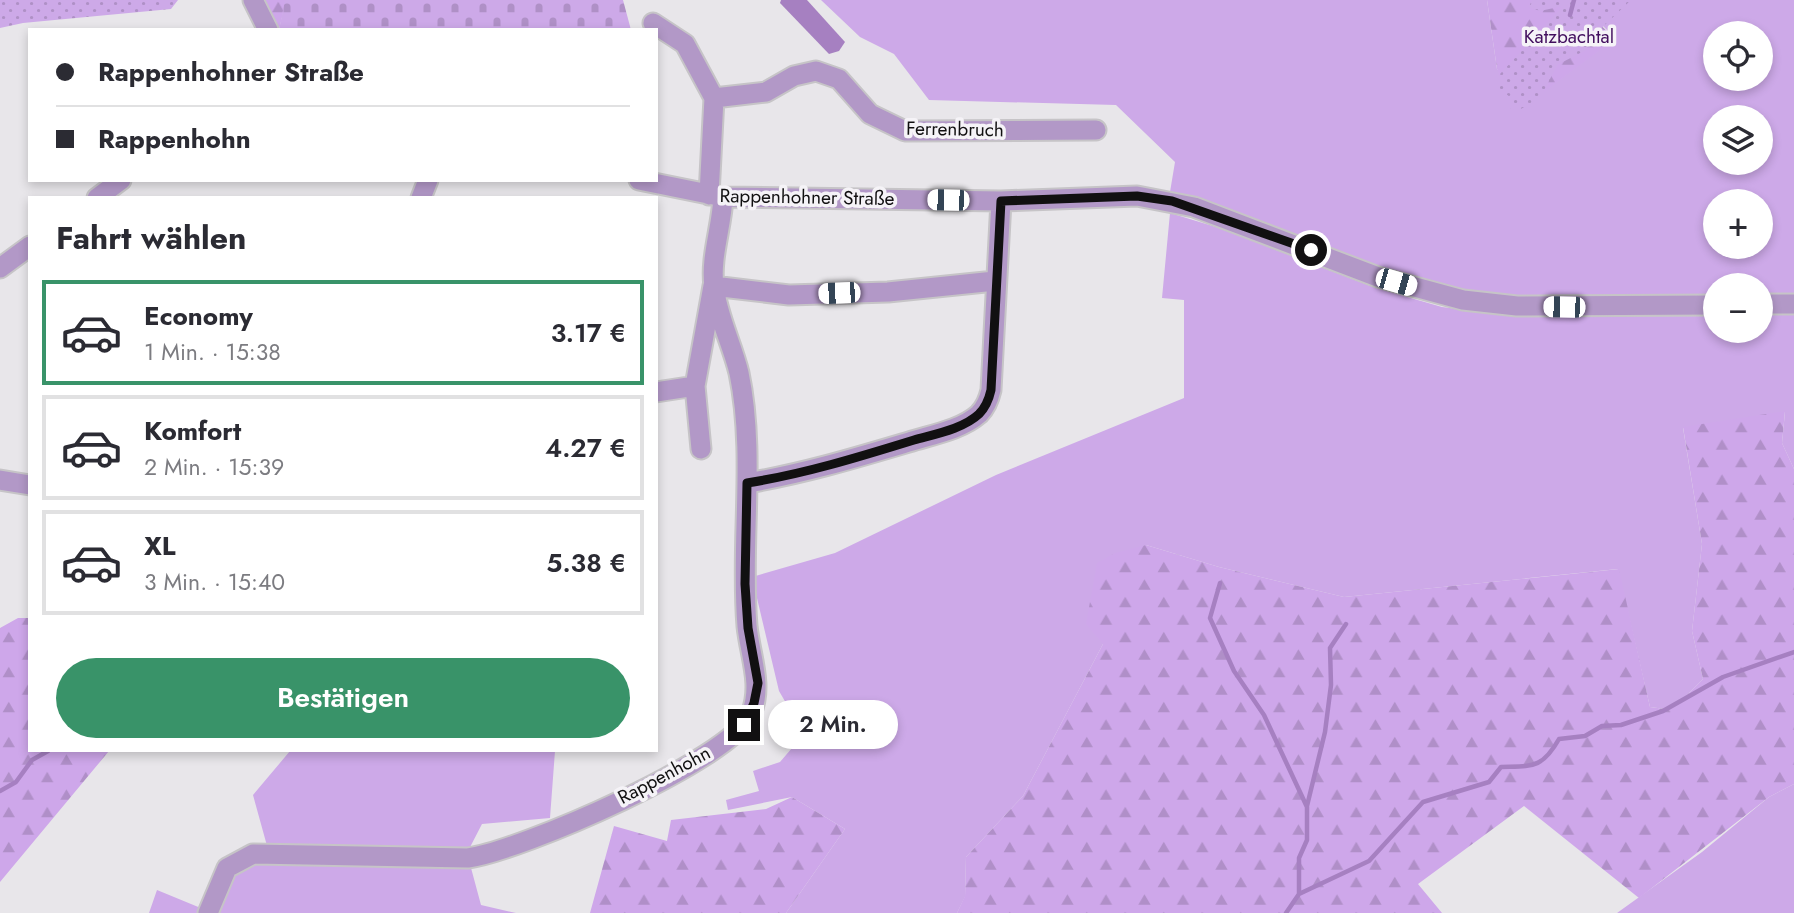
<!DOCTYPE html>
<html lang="de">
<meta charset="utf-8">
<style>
:root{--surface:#fff;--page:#f7f7f7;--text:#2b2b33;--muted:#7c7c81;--line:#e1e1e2;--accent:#399369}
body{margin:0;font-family:Jost,sans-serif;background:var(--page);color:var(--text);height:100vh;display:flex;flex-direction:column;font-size:26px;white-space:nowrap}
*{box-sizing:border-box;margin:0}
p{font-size:23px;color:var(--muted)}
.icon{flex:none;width:38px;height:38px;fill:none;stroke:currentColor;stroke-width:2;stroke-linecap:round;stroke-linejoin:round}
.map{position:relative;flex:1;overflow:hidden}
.sheet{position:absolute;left:28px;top:196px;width:630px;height:556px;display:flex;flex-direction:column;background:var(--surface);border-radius:0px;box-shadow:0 4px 10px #0003}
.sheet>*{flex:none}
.hud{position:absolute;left:28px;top:28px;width:630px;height:154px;border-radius:0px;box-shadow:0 4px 10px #0003;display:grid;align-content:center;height:154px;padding:0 28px;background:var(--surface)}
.fabs{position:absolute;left:1703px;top:21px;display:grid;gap:14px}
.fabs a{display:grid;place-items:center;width:70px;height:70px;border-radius:50%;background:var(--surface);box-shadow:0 4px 10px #0003;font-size:35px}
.end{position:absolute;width:32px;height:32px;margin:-16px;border:9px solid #111011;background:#fff;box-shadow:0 0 0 4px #fff}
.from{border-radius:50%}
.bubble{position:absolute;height:49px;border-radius:24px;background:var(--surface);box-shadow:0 4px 10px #0003;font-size:23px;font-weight:600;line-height:49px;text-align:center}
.car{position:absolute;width:21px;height:42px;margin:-21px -10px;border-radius:9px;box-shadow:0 0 5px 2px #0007;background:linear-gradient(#fff 24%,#345 0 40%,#fff 0 76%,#345 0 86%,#fff 0)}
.hud b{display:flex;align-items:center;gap:24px;height:66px;font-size:26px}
.hud b+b{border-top:2px solid var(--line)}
.hud i{width:18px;height:18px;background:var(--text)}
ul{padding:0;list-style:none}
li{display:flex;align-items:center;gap:21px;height:105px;margin:0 14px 10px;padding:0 14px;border:4px solid var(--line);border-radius:0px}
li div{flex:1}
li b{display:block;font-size:26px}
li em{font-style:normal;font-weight:600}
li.selected{border-color:var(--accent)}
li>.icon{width:63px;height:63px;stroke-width:1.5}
h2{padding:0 28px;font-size:32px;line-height:84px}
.cta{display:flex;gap:14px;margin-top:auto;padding:14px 28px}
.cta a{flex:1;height:80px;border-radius:42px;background:var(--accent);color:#fff;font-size:28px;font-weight:600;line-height:80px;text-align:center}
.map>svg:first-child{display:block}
.green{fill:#cda9e8;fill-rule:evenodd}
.forest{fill:url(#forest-firs)}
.cemetery{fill:url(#cemetery-stones)}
.park{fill:url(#park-dots)}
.water{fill:#a680c1}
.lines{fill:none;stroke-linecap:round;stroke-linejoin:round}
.stream{stroke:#a680c1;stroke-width:4.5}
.minor-casing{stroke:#c6c4c7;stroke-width:23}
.minor{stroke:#b298c7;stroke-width:19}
.route{stroke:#111011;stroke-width:9}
.labels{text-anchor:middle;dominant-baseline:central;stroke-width:7;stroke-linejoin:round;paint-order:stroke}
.park-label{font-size:19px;fill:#420f5e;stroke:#f5f3f7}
.street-label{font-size:19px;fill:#111011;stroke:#f5f3f7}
</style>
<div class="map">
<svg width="1794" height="913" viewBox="0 0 1794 913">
<defs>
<pattern id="forest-firs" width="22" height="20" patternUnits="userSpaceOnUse" patternTransform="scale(1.75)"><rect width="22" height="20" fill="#cea7ea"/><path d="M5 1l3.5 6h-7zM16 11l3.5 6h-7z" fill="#b08fc8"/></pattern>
<pattern id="cemetery-stones" width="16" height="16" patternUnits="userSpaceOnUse" patternTransform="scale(1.75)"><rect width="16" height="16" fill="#cda9e8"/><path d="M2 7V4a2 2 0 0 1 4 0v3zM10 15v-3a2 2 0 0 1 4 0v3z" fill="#af90c6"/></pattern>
<pattern id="park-dots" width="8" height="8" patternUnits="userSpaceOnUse" patternTransform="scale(1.75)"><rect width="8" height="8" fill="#cda9e8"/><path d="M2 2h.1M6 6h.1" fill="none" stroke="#af90c6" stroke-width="1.8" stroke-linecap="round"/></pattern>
</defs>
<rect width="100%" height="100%" fill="#e8e6ea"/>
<path class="green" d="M 821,0 L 1487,0 L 1497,69 L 1528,103 L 1615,38 L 1598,21 L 1588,0 L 1794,0 L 1794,298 L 1761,298 L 1760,285 L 1715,285 L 1715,298 C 1615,298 1514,306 1417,282 L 1170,192 L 1175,162 L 1116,105 L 929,100 L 894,54 L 860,37 ZM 1715,33 L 1760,33 L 1760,79 L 1715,79 ZM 1715,117 L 1760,117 L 1760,163 L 1715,163 ZM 1715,201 L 1760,201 L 1760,247 L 1715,247 Z
M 1170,213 L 1216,227 L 1376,288 L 1442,307 L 1520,317 L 1715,316 L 1715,331 L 1760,331 L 1761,315 L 1794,315 L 1794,469 L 1782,443 L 1785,412 L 1683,428 L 1702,544 L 1692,631 L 1703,679 L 1686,696 L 1665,709 L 1650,707 L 1618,569 L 1344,597 L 1219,567 L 1146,545 L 1103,644 L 1023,796 L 966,857 L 965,897 L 957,913 L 786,913 L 845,829 L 792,797 L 728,810 L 726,800 L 759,791 L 753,771 L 780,762 L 804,734 L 779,691 L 752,577 L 835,553 L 996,475 L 1184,398 L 1184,300 L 1162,298 Z
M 290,751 L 555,751 L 550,818 L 482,824 L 467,853 L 481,905 L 516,913 L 149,913 L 157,890 L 208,911 L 218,883 L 269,853 L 253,795 Z
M 1794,784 L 1794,913 L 1617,913 L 1702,852 L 1769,797 Z"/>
<path class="forest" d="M 260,0 L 286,0 L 279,30 L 275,30 Z
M 1487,0 L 1588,0 L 1584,9 L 1615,39 L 1529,103 L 1507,94 L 1497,69 Z
M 1785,411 L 1782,443 L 1794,469 L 1794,784 L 1769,797 L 1639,898 L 1524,806 L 1418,884 L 1442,913 L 957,913 L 965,896 L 966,857 L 1023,796 L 1103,644 L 1086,624 L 1097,563 L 1115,553 L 1146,545 L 1219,567 L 1344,597 L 1619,569 L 1650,707 L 1665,709 L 1686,696 L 1703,679 L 1692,631 L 1702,544 L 1683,427 Z
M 18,618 L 30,618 L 30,751 L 109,751 L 0,882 L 0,628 Z
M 792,797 L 845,829 L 786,913 L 590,913 L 614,826 L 667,841 L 671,820 L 766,809 Z"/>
<path class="cemetery" d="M 285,0 L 623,0 L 631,30 L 279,30 Z"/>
<path class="park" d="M 0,0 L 178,0 L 171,9 L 23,23 L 0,28 Z
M 1532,0 L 1631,0 L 1592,37 L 1586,50 L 1557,65 L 1540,99 L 1511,114 L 1510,97 L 1498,88 L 1500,74 L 1563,6 L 1540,11 L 1529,7 Z"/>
<path class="water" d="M 781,0 L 807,0 L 845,42 L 839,51 L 829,54 L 780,3 Z"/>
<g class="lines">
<path class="stream" d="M 1570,15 L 1574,0
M 1220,583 L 1210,618 L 1234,671 L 1264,715 L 1307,807 L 1307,840 L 1299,858 L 1299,894
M 0,791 L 16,782 L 32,760 L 48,751
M 1307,806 L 1325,732 L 1331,685 L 1330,648 L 1346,624
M 1286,913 L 1299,894 L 1369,861 L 1423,802 L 1489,782 L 1501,767 C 1532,766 1542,769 1559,739 L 1585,736 L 1602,726 L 1621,725 L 1663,711 L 1723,677 L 1794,652"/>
<defs>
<path id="minor" d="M 253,0 L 268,30
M 653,23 L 685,44 L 714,98 L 709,195
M 714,98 L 766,92 L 794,76 L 816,71 L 839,79 L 870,114 L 905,131 L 1096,130
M 639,180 L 723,197 L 1001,201 L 1137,196 L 1194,207 L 1378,277 L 1463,300 L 1517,306 L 1715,305
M 97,198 L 121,180
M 421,198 L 428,180
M 0,268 L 30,246
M 1760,304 L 1794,304
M 656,392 L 695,386
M 701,449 L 695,386 L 713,286 L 789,295 L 888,292 L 995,281
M 0,480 L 30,485
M 747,483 C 802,474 855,458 909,442 C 931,435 961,430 979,414 C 986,407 989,399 991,390 L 1001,201
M 208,913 L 227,868 L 253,854 L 468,858 C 520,851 731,760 751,714 C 763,685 750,656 747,626 C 740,543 756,455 739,373 C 732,344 717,315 714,286 C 710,258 722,226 723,197"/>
</defs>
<use href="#minor" class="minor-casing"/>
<use href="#minor" class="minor"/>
</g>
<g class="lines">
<path class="route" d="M 744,725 L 754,703 L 758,683 L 748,628 L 745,584 L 747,483 C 804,474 859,457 914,440 C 935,434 963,429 979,414 C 986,407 989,399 991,390 L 1001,201 L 1137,196 L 1172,201 L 1311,250"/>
</g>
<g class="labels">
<g class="park-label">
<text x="1569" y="36">Katzbachtal</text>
</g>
<g class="street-label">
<text transform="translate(955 129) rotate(1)">Ferrenbruch</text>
<text transform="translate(807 197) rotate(1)">Rappenhohner Straße</text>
<text transform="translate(664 775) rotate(-28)">Rappenhohn</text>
</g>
</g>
</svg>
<div class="fabs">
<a><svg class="icon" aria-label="locate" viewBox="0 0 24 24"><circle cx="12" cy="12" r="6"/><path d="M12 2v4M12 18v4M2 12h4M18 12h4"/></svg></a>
<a><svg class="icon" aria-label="layers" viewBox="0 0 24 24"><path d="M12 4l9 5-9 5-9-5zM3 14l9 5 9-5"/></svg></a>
<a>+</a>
<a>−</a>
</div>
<i class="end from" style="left:1311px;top:250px"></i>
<i class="end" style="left:744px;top:725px"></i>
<div class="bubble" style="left:768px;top:700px;width:130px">2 Min.</div>
<i class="car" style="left:948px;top:200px;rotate:271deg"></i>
<i class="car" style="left:1396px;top:282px;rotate:106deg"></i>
<i class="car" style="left:839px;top:293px;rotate:268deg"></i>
<i class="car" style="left:1564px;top:307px;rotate:271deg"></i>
<div class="hud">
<b><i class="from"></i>Rappenhohner Straße</b>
<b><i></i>Rappenhohn</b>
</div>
<section class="sheet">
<h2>Fahrt wählen</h2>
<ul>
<li class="selected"><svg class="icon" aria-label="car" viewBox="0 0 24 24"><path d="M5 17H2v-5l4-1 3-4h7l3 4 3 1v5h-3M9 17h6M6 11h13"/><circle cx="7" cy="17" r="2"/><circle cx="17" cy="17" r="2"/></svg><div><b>Economy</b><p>1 Min. · 15:38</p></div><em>3.17 €</em></li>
<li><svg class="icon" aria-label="car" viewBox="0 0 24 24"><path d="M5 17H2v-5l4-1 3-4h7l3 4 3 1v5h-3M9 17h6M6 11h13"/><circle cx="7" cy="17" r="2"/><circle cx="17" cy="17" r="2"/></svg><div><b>Komfort</b><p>2 Min. · 15:39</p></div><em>4.27 €</em></li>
<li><svg class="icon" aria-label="car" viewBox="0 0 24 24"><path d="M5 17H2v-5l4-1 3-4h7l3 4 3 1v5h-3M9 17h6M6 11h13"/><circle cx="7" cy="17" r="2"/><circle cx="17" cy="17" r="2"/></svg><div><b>XL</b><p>3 Min. · 15:40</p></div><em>5.38 €</em></li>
</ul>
<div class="cta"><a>Bestätigen</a></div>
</section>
</div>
